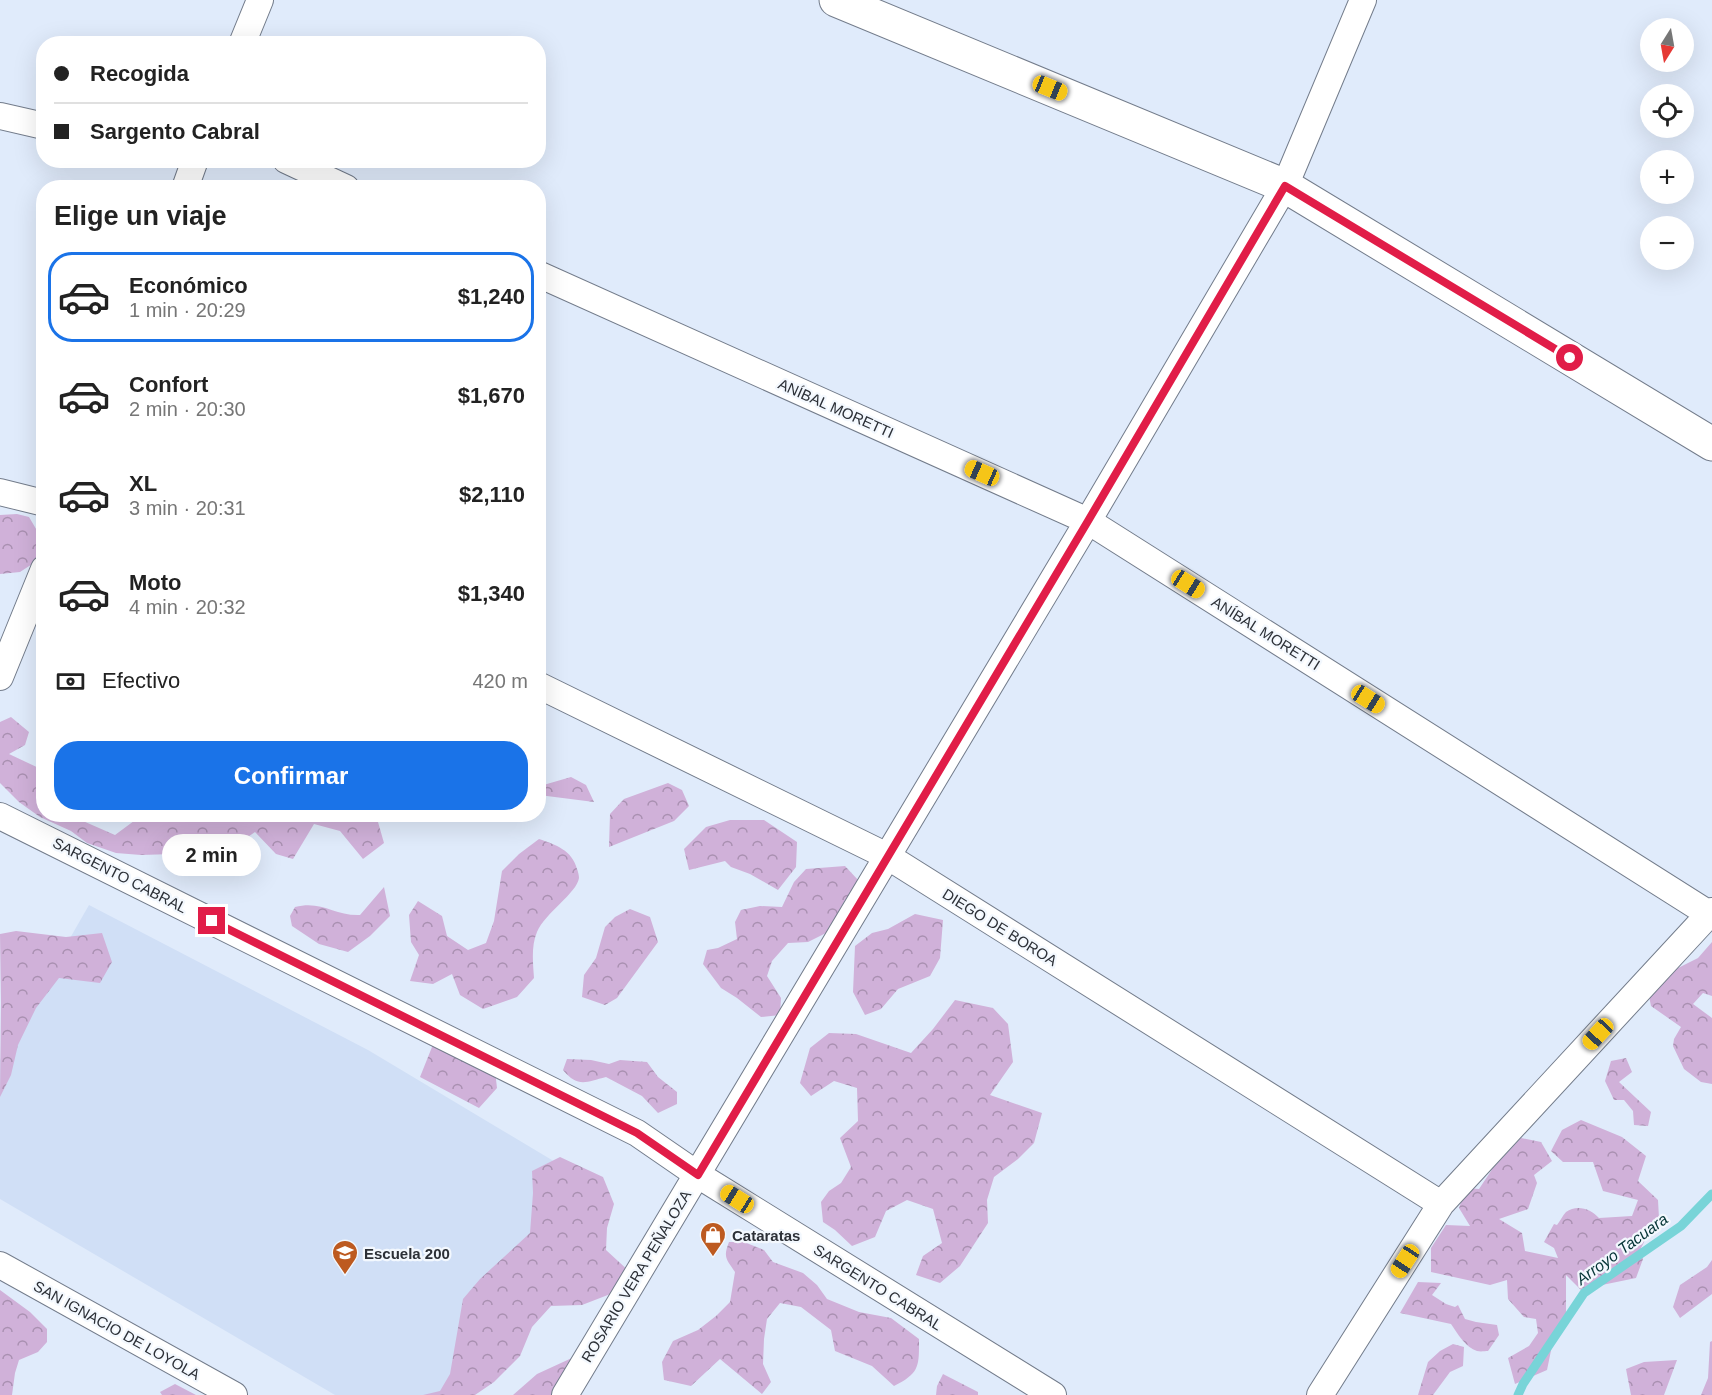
<!DOCTYPE html>
<html lang="es">
<meta charset="utf-8">
<style>
:root{--surface:#fff;--page:#f6f6f6;--text:#222;--muted:#767676;--line:#e0e0e0;--accent:#1a73e8}
body{margin:0;font-family:Arial,sans-serif;background:var(--page);color:var(--text);height:100vh;display:flex;flex-direction:column;font-size:22px;white-space:nowrap}
*{box-sizing:border-box;margin:0}
p{font-size:20px;color:var(--muted)}
.icon{flex:none;width:33px;height:33px;fill:none;stroke:currentColor;stroke-width:2;stroke-linecap:round;stroke-linejoin:round}
.map{position:relative;flex:1;overflow:hidden}
.sheet{position:absolute;left:36px;top:180px;width:510px;height:642px;display:flex;flex-direction:column;background:var(--surface);border-radius:24px;box-shadow:0 6px 24px #0002}
.sheet>*{flex:none}
.hud{position:absolute;left:36px;top:36px;width:510px;height:132px;border-radius:24px;box-shadow:0 6px 24px #0002;display:grid;align-content:center;height:132px;padding:0 18px;background:var(--surface)}
.needle{width:39px;rotate:191deg}
.buttons{position:absolute;left:1640px;top:18px;display:grid;gap:12px}
.buttons a{display:grid;place-items:center;width:54px;height:54px;border-radius:50%;background:var(--surface);box-shadow:0 6px 24px #0002;font-size:30px}
.end{position:absolute;width:27px;height:27px;margin:-14px;border:8px solid #e11d48;background:#fff;box-shadow:0 0 0 3px #fff}
.from{border-radius:50%}
.bubble{position:absolute;height:42px;border-radius:21px;background:var(--surface);box-shadow:0 6px 24px #0002;font-size:20px;font-weight:800;line-height:42px;text-align:center}
.car{position:absolute;width:18px;height:36px;margin:-18px -9px;border-radius:8px;box-shadow:0 0 4px 2px #0007;background:linear-gradient(#f5c518 24%,#345 0 40%,#f5c518 0 76%,#345 0 86%,#f5c518 0)}
.hud b{display:flex;align-items:center;gap:21px;height:57px;font-size:22px}
.hud b+b{border-top:2px solid var(--line)}
.hud i{width:15px;height:15px;background:var(--text)}
ul{padding:0;list-style:none}
li{display:flex;align-items:center;gap:18px;height:90px;margin:0 12px 9px;padding:0 6px;border:3px solid transparent;border-radius:24px}
li div{flex:1}
li b{display:block;font-size:22px}
li em{font-style:normal;font-weight:800}
li.on{border-color:var(--accent)}
li>.icon{width:54px;height:54px;stroke-width:1.5}
h2{padding:0 18px;font-size:27px;line-height:72px}
.pay{display:flex;align-items:center;gap:15px;height:66px;padding:0 18px;font-size:22px}
.pay p{margin-inline-start:auto}
.primary-button{display:flex;gap:12px;margin-top:auto;padding:12px 18px}
.primary-button a{flex:1;height:69px;border-radius:24px;background:var(--accent);color:#fff;font-size:24px;font-weight:800;line-height:69px;text-align:center}
.map>svg:first-child{display:block}
.built{fill:#d0dff6}
.forest{fill:url(#forest-crowns)}
.lines{fill:none;stroke-linecap:round;stroke-linejoin:round}
.stream{stroke:#78d4d8;stroke-width:9}
.minor-casing{stroke:#737c8b;stroke-width:28}
.secondary-casing{stroke:#737c8b;stroke-width:35}
.minor{stroke:#fff;stroke-width:26}
.secondary{stroke:#fff;stroke-width:33}
.route{stroke:#e11d48;stroke-width:8}
.labels{text-anchor:middle;dominant-baseline:central;stroke-width:4.5;stroke-linejoin:round;paint-order:stroke}
.street-label{font-size:15px;fill:#2c3037;stroke:#f3f8fe}
.poi-label{font-size:15px;font-weight:bold;fill:#2c3037;stroke:#f3f8fe;text-anchor:start}
.water-label{font-size:16px;font-style:italic;fill:#053436;stroke:#f3f8fe}
</style>
<div class="map">
<svg width="1712" height="1395" viewBox="0 0 1712 1395">
<defs>
<pattern id="forest-crowns" width="20" height="18" patternUnits="userSpaceOnUse" patternTransform="scale(1.5)"><rect width="20" height="18" fill="#d0b1d9"/><path d="M2 6a3 3 0 1 1 6 0M12 15a3 3 0 1 1 6 0" fill="none" stroke="#a990b1"/></pattern>
</defs>
<rect width="100%" height="100%" fill="#e0ebfb"/>
<path class="built" d="M 89,905 L 368,1050 L 592,1184 L 474,1395 L 335,1395 L 0,1199 L 0,1060 Z"/>
<path class="forest" d="M 17,514 L 29,517 L 42,539 L 40,559 L 20,572 L 0,574 L 0,515 Z
M 11,717 L 29,732 L 25,745 L 9,754 L 43,770 L 44,814 L 78,815 L 83,821 L 115,835 L 142,815 L 376,815 L 384,843 L 363,859 L 340,831 L 314,824 L 293,859 L 276,854 L 255,832 L 232,848 L 205,855 L 173,854 L 141,855 L 116,853 L 87,843 L 71,831 L 40,817 L 19,802 L 0,783 L 0,722 Z
M 571,777 L 586,785 L 594,802 L 539,795 L 539,781 L 540,786 Z
M 668,783 L 682,790 L 689,806 L 674,821 L 609,847 L 610,814 L 624,799 Z
M 730,820 L 764,820 L 797,842 L 796,867 L 778,890 L 750,874 L 731,867 L 725,861 L 689,870 L 684,849 L 706,827 Z
M 539,839 C 556,845 572,850 577,869 C 578,871 579,876 579,878 C 577,893 545,913 537,932 C 531,946 533,963 534,978 L 517,997 L 483,1009 L 460,995 L 452,974 L 433,984 L 410,981 L 419,955 L 411,942 L 409,915 L 418,901 L 442,916 L 447,936 L 468,950 L 486,943 L 494,921 L 502,871 L 519,854 Z
M 845,866 L 859,881 L 845,900 L 828,932 L 808,942 L 788,943 L 772,961 L 767,976 L 781,998 L 780,1015 L 761,1017 L 737,998 L 721,988 L 703,964 L 707,950 L 718,948 L 737,939 L 735,922 L 741,910 L 760,906 L 782,907 L 794,882 L 806,869 Z
M 384,887 L 390,916 L 370,936 L 348,952 L 319,944 L 292,926 L 290,916 L 295,907 C 322,900 334,916 360,915 Z
M 630,909 L 650,917 L 658,942 L 617,998 L 605,1005 L 582,997 L 584,975 L 596,958 L 605,927 L 615,917 Z
M 915,914 L 943,920 L 940,958 L 930,976 L 898,989 L 881,1009 L 865,1015 L 853,992 L 855,946 L 872,933 L 888,929 Z
M 16,931 L 66,937 L 102,933 L 112,962 L 100,983 L 59,978 L 36,1008 L 18,1045 L 11,1075 L 0,1097 L 1,1003 L 0,934 Z
M 1712,942 L 1712,996 L 1703,993 L 1693,1004 L 1712,1018 L 1712,1084 L 1701,1082 L 1684,1069 L 1673,1046 L 1674,1039 L 1681,1027 L 1651,1006 L 1649,996 L 1668,973 L 1698,958 Z
M 955,1000 L 993,1008 L 1008,1024 L 1013,1062 L 990,1095 L 1042,1113 L 1034,1143 L 1018,1159 L 994,1177 L 987,1200 L 988,1223 L 960,1266 L 940,1283 L 916,1275 L 923,1256 L 942,1243 L 933,1209 L 907,1200 L 886,1211 L 875,1237 L 852,1246 L 835,1230 L 823,1222 L 821,1202 L 829,1191 L 841,1183 L 851,1167 L 840,1138 L 858,1121 L 857,1088 L 834,1081 L 811,1096 L 800,1083 L 810,1048 L 829,1033 L 856,1034 L 911,1053 L 933,1029 Z
M 434,1042 L 494,1062 L 497,1088 L 479,1108 L 420,1077 Z
M 1626,1058 L 1632,1072 L 1619,1082 L 1651,1112 L 1648,1126 L 1634,1125 L 1633,1111 L 1624,1100 L 1614,1100 L 1605,1081 L 1611,1061 Z
M 567,1059 L 591,1060 L 609,1064 L 620,1060 L 647,1062 L 658,1077 L 677,1092 L 677,1104 L 658,1113 L 642,1096 L 606,1077 C 586,1082 578,1088 563,1070 Z
M 1581,1120 L 1622,1137 L 1646,1156 L 1638,1181 L 1658,1200 L 1659,1218 L 1653,1225 L 1641,1248 L 1643,1259 L 1636,1278 L 1602,1285 L 1584,1293 L 1566,1275 L 1566,1314 L 1554,1336 L 1547,1370 L 1515,1384 L 1508,1358 L 1529,1346 L 1538,1333 L 1536,1319 L 1524,1317 L 1508,1299 L 1507,1280 L 1490,1285 L 1431,1272 L 1431,1248 L 1446,1225 L 1470,1226 L 1459,1208 L 1466,1188 L 1479,1189 L 1493,1168 L 1521,1138 L 1541,1142 L 1552,1161 L 1534,1175 L 1537,1183 L 1528,1209 L 1499,1219 L 1522,1233 L 1525,1251 L 1558,1258 L 1554,1248 L 1544,1242 L 1554,1224 L 1557,1225 C 1560,1221 1563,1215 1566,1212 C 1577,1204 1591,1209 1599,1218 L 1632,1216 L 1638,1200 L 1603,1191 L 1593,1162 L 1563,1162 L 1551,1151 L 1562,1130 Z
M 560,1157 L 603,1177 L 614,1204 L 607,1228 L 606,1250 L 631,1273 L 613,1293 L 582,1305 L 551,1306 L 532,1327 L 520,1356 L 494,1382 L 475,1395 L 423,1395 L 440,1391 L 450,1374 L 463,1299 L 480,1279 L 530,1233 L 533,1193 L 532,1171 Z
M 729,1242 L 744,1242 L 764,1250 L 773,1262 L 803,1273 L 817,1285 L 827,1299 L 859,1312 L 891,1318 L 919,1339 C 919,1366 920,1373 894,1386 L 872,1366 L 835,1351 L 831,1330 L 801,1307 L 780,1303 L 767,1319 L 764,1339 L 763,1364 L 771,1382 L 762,1394 L 720,1359 L 691,1386 L 664,1380 L 662,1362 L 673,1341 L 698,1330 L 716,1316 L 730,1302 L 735,1272 C 726,1259 723,1257 729,1242 Z
M 1712,1260 L 1712,1294 L 1680,1318 L 1673,1307 L 1680,1285 L 1707,1267 Z
M 1418,1282 L 1441,1283 L 1432,1295 L 1446,1304 L 1455,1307 L 1458,1305 L 1465,1319 L 1476,1322 L 1497,1325 L 1499,1335 L 1488,1351 C 1485,1351 1481,1352 1477,1351 C 1466,1348 1457,1333 1451,1324 L 1400,1313 Z
M 0,1290 L 30,1312 L 47,1329 L 47,1342 L 38,1352 L 19,1360 L 15,1373 L 12,1395 L 0,1395 Z
M 1712,1341 L 1712,1395 L 1701,1395 L 1708,1378 L 1710,1342 Z
M 1453,1344 L 1464,1347 L 1463,1366 L 1450,1372 L 1433,1395 L 1418,1395 L 1428,1362 L 1440,1351 Z
M 574,1357 L 575,1395 L 513,1395 L 537,1374 Z
M 1677,1360 L 1664,1395 L 1631,1395 L 1626,1369 L 1644,1362 Z
M 943,1374 L 978,1392 L 978,1395 L 936,1395 L 937,1386 Z
M 175,1384 L 196,1395 L 162,1395 L 160,1392 Z"/>
<g class="lines">
<path class="stream" d="M 1518,1395 L 1523,1384 L 1584,1293 L 1681,1226 L 1712,1194"/>
<defs>
<path id="minor" d="M 242,44 L 260,0
M 0,116 L 44,126
M 286,160 L 346,188
M 185,188 L 195,160
M 538,274 L 1088,521 L 1709,914
M 0,492 L 44,503
M 0,677 L 44,569
M 538,685 L 887,856 L 1441,1204
M 0,816 L 637,1133 L 698,1175 L 1053,1395
M 0,1265 L 234,1395
M 565,1395 L 1088,521 L 1285,186 L 1363,0
M 1320,1395 L 1441,1204 L 1712,911"/>
<path id="secondary" d="M 836,0 L 1285,186 L 1712,444"/>
</defs>
<use href="#minor" class="minor-casing"/>
<use href="#secondary" class="secondary-casing"/>
<use href="#minor" class="minor"/>
<use href="#secondary" class="secondary"/>
</g>
<g class="lines">
<path class="route" d="M 212,921 L 637,1133 L 698,1175 L 1088,521 L 1285,186 L 1570,358"/>
</g>
<defs>
<symbol id="shop-pin" viewBox="-11 -11 22 30"><path d="M0 17L-7.5 6A9.5 9.5 0 1 1 7.5 6Z" fill="#bd5a20" stroke="#f3f8fe"/><path d="M-5-2.5h2.3a2.7 3.5 0 0 1 5.4 0H5L5.5 6h-11ZM-1.5-2.5h3a1.5 2.3 0 0 0-3 0Z" fill="#fff"/></symbol>
<symbol id="school-pin" viewBox="-11 -11 22 30"><path d="M0 17L-7.5 6A9.5 9.5 0 1 1 7.5 6Z" fill="#bd5a20" stroke="#f3f8fe"/><path d="M0-5L7-2L0 1L-7-2ZM-4 1L0 2.5L4 1V4Q0 6-4 4Z" fill="#fff"/></symbol>
</defs>
<g fill-rule="evenodd">
<use href="#shop-pin" x="698" y="1220" width="30" height="40"/>
<use href="#school-pin" x="330" y="1238" width="30" height="40"/>
</g>
<g class="labels">
<g class="street-label">
<text transform="translate(836 408) rotate(24)">ANÍBAL MORETTI</text>
<text transform="translate(1266 633) rotate(32)">ANÍBAL MORETTI</text>
<text transform="translate(120 875) rotate(27)">SARGENTO CABRAL</text>
<text transform="translate(1000 927) rotate(32)">DIEGO DE BOROA</text>
<text transform="translate(636 1276) rotate(-59)">ROSARIO VERA PEÑALOZA</text>
<text transform="translate(878 1287) rotate(32)">SARGENTO CABRAL</text>
<text transform="translate(117 1330) rotate(29)">SAN IGNACIO DE LOYOLA</text>
</g>
<g class="poi-label">
<text x="732" y="1235">Cataratas</text>
<text x="364" y="1253">Escuela 200</text>
</g>
<g class="water-label">
<text transform="translate(1622 1249) rotate(-36)">Arroyo Tacuara</text>
</g>
</g>
</svg>
<div class="buttons">
<a><svg class="needle" viewBox="-14 -14 28 28"><path d="M0-13l5 13h-10z" fill="#e53935"/><path d="M0 13l5-13h-10z" fill="#767676"/></svg></a>
<a><svg class="icon" aria-label="locate" viewBox="0 0 24 24"><circle cx="12" cy="12" r="6"/><path d="M12 2v4M12 18v4M2 12h4M18 12h4"/></svg></a>
<a>+</a>
<a>−</a>
</div>
<i class="end from" style="left:1570px;top:358px"></i>
<i class="end" style="left:212px;top:921px"></i>
<div class="bubble" style="left:162px;top:834px;width:99px">2 min</div>
<i class="car" style="left:1050px;top:88px;rotate:112deg"></i>
<i class="car" style="left:982px;top:473px;rotate:294deg"></i>
<i class="car" style="left:1188px;top:584px;rotate:122deg"></i>
<i class="car" style="left:1368px;top:699px;rotate:122deg"></i>
<i class="car" style="left:1598px;top:1034px;rotate:223deg"></i>
<i class="car" style="left:737px;top:1199px;rotate:302deg"></i>
<i class="car" style="left:1405px;top:1261px;rotate:213deg"></i>
<div class="hud">
<b><i class="from"></i>Recogida</b>
<b><i></i>Sargento Cabral</b>
</div>
<section class="sheet">
<h2>Elige un viaje</h2>
<ul>
<li class="on"><svg class="icon" aria-label="car" viewBox="0 0 24 24"><path d="M5 17H2v-5l4-1 3-4h7l3 4 3 1v5h-3M9 17h6M6 11h13"/><circle cx="7" cy="17" r="2"/><circle cx="17" cy="17" r="2"/></svg><div><b>Económico</b><p>1 min · 20:29</p></div><em>$1,240</em></li>
<li><svg class="icon" aria-label="car" viewBox="0 0 24 24"><path d="M5 17H2v-5l4-1 3-4h7l3 4 3 1v5h-3M9 17h6M6 11h13"/><circle cx="7" cy="17" r="2"/><circle cx="17" cy="17" r="2"/></svg><div><b>Confort</b><p>2 min · 20:30</p></div><em>$1,670</em></li>
<li><svg class="icon" aria-label="car" viewBox="0 0 24 24"><path d="M5 17H2v-5l4-1 3-4h7l3 4 3 1v5h-3M9 17h6M6 11h13"/><circle cx="7" cy="17" r="2"/><circle cx="17" cy="17" r="2"/></svg><div><b>XL</b><p>3 min · 20:31</p></div><em>$2,110</em></li>
<li><svg class="icon" aria-label="car" viewBox="0 0 24 24"><path d="M5 17H2v-5l4-1 3-4h7l3 4 3 1v5h-3M9 17h6M6 11h13"/><circle cx="7" cy="17" r="2"/><circle cx="17" cy="17" r="2"/></svg><div><b>Moto</b><p>4 min · 20:32</p></div><em>$1,340</em></li>
</ul>
<div class="pay"><svg class="icon" aria-label="cash" viewBox="0 0 24 24"><path d="M3 7h18v10H3z"/><circle cx="12" cy="12" r="2"/></svg>Efectivo<p>420 m</p></div>
<div class="primary-button"><a>Confirmar</a></div>
</section>
</div>
